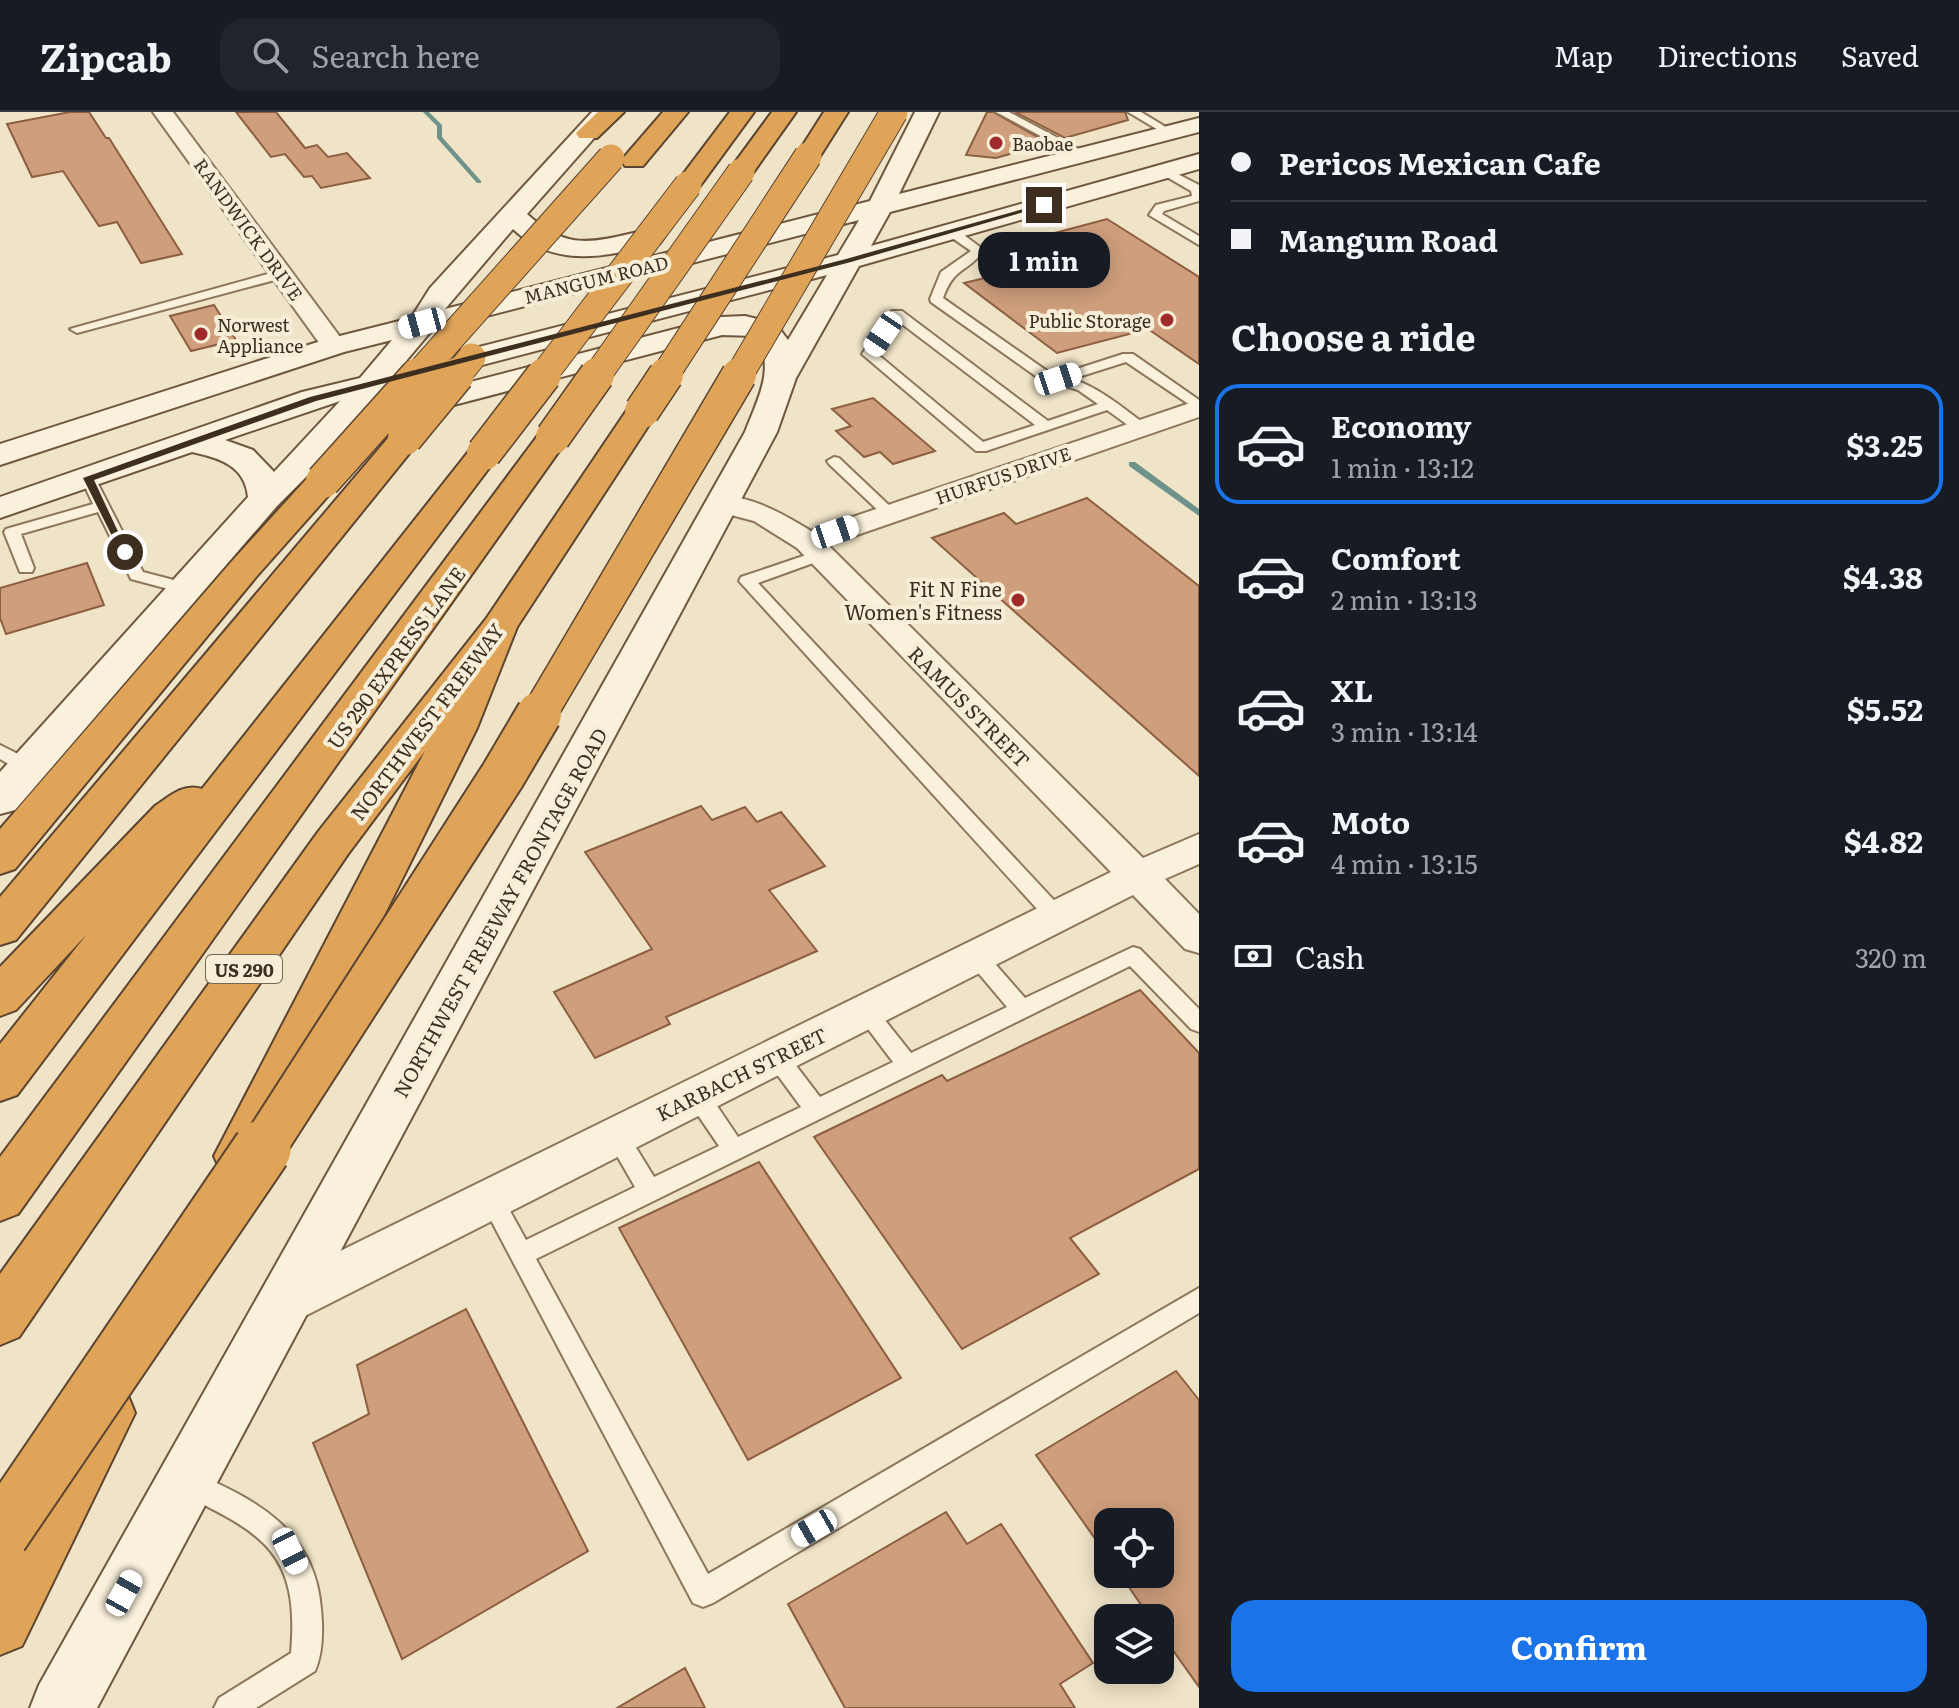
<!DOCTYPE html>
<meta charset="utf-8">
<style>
:root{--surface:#171b24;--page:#20242c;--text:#f1f3f6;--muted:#9ea1a6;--line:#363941;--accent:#1a73e8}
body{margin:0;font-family:Literata,serif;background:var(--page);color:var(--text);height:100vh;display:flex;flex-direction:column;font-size:30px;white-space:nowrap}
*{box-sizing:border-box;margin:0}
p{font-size:26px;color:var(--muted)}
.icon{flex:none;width:44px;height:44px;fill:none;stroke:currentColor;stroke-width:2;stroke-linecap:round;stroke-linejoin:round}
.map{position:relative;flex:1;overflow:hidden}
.drawer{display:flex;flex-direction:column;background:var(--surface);width:760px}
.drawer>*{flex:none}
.guide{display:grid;align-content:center;height:176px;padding:0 32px;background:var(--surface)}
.fabs{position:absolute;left:1094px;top:1396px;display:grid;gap:16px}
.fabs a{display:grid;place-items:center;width:80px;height:80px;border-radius:16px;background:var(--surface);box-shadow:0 4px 20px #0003;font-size:40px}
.end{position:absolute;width:36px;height:36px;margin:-18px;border:10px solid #3d2e20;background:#fff;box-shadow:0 0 0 4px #fff}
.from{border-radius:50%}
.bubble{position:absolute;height:56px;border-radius:24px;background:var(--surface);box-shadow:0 4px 20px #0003;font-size:26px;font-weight:700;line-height:56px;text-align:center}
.car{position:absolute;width:24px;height:48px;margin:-24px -12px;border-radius:10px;box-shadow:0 0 6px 2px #0007;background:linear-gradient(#fff 24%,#345 0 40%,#fff 0 76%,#345 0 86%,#fff 0)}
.guide b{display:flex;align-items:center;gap:28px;height:76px;font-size:30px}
.guide b+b{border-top:2px solid var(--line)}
.guide i{width:20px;height:20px;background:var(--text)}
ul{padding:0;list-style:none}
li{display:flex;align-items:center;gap:24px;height:120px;margin:0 16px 12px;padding:0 16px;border:4px solid transparent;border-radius:24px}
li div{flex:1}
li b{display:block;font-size:30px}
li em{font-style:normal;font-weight:700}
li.on{border-color:var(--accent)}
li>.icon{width:72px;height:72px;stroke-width:1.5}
h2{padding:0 32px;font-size:36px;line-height:96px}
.pay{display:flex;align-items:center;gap:20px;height:88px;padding:0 32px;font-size:30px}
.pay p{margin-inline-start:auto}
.action{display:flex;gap:16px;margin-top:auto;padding:16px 32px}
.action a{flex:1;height:92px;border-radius:24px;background:var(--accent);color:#fff;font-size:32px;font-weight:700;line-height:92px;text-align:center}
header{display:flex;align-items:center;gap:48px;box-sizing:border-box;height:112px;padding:0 40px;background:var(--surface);border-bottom:2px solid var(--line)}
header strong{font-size:38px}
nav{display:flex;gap:44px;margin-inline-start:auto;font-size:28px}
.search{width:560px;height:72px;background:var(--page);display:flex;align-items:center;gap:20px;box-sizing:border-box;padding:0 28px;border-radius:24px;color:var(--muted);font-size:30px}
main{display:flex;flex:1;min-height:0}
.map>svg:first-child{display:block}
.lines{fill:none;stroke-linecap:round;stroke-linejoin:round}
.stream{fill:#6f938a;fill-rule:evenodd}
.building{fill:#cf9f7d;stroke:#8d5f41;stroke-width:2}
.lane-casing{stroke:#8d765c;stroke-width:4}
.street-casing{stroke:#8d765c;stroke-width:4}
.secondary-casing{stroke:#6f573f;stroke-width:4}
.highway-casing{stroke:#5b4430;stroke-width:4}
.lane{fill:#faf1dc;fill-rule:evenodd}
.street{fill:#faf1dc;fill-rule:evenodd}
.secondary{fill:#faf1dc;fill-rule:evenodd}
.highway{fill:#e0a458;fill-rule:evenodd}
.highway-bridge-far3-casing{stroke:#5b4430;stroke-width:29;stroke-linecap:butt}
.highway-bridge-far2-casing{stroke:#5b4430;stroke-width:37;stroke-linecap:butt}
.highway-bridge-far1-casing{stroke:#5b4430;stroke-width:48;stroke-linecap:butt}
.highway-bridge-casing{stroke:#5b4430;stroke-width:61;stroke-linecap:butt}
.highway-bridge-far3{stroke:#e0a458;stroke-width:27}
.highway-bridge-far2{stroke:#e0a458;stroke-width:34}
.highway-bridge-far1{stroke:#e0a458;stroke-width:44}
.highway-bridge{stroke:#e0a458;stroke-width:57}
.route{fill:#3d2e20}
.poi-dot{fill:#9e2a2b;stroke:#f7eed8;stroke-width:3}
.labels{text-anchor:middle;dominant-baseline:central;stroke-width:8;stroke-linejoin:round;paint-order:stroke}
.far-poi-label{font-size:18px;fill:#3d2e20;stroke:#f7eed8;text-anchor:start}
.far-street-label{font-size:18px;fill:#3d2e20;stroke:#f7eed8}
.shield{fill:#f7eed8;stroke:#756857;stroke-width:2}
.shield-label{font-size:18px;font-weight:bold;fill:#3d2e20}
.poi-label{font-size:20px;fill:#3d2e20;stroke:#f7eed8;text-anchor:end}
.street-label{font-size:20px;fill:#3d2e20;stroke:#f7eed8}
</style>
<header>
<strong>Zipcab</strong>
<div class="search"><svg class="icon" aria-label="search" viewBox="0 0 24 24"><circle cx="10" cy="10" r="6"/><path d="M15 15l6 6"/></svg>Search here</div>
<nav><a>Map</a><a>Directions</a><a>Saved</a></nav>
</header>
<main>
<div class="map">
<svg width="1199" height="1596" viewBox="0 0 1199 1596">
<rect width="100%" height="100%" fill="#f0e4c8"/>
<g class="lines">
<path class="stream" d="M 423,0 L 429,0 L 442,13 L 442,25 L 481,69 L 481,71 L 477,71 L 437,26 L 437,14 Z
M 1129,350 L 1135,350 L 1199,397 L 1199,404 L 1129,354 Z"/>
</g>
<path class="building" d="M 70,0 L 89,0 L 106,26 L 109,26 L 182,142 L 141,151 L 117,110 L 99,114 L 63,59 L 32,65 L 7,12 Z
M 236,0 L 276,0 L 305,36 L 317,33 L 328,45 L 347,41 L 370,66 L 321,76 L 312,64 L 304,65 L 285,42 L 271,45 Z
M 987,0 L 993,0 L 1048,31 L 996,46 L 966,43 Z
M 1015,0 L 1125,0 L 1128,8 L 1065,26 Z
M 1107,107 L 1199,165 L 1199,252 L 1148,217 L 1057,241 L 964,171 L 1051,150 L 1021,130 Z
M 214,193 L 236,228 L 191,239 L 170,204 Z
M 873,286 L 935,339 L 893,352 L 880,340 L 864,345 L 836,319 L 851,314 L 832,297 Z
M 1087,386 L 1199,474 L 1199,664 L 932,426 L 1004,401 L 1016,412 Z
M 87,451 L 104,493 L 6,522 L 0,506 L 0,476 Z
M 701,694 L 712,708 L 745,695 L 757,710 L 781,700 L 825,754 L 769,778 L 817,839 L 666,905 L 670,912 L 595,946 L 554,880 L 652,837 L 585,740 Z
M 1140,878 L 1199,941 L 1199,1057 L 1070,1126 L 1099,1162 L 962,1237 L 814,1025 L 942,963 L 947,969 Z
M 759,1050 L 901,1266 L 748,1348 L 619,1116 Z
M 466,1197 L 588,1439 L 402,1547 L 313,1331 L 369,1302 L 357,1253 Z
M 1176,1259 L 1199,1288 L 1199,1575 L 1160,1520 L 1160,1506 L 1150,1506 L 1120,1462 L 1160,1462 L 1160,1410 L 1108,1410 L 1108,1445 L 1036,1343 Z
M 946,1400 L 967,1432 L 1001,1412 L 1093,1551 L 1060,1572 L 1075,1596 L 845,1596 L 788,1492 Z
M 685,1556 L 705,1596 L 617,1596 Z"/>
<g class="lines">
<defs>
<path id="lane" d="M 996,0 L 1009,0 L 1088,42 L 1078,44 Z
M 1128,0 L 1141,0 L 1174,20 L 1165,22 Z
M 1160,57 L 1168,57 L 1199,73 L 1199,89 L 1164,99 L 1162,102 L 1199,124 L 1199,133 L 1149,103 L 1156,93 L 1192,84 L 1191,79 L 1160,61 Z
M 948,117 L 956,117 L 984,138 C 967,162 955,153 943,186 L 1047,259 L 1058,263 L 1123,242 L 1133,242 L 1199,288 L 1199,299 L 1126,250 L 1072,267 C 1100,276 1123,296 1146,313 L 1146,319 L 1136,319 L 1107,298 L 986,339 L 976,339 L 862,242 L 892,199 L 902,199 L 1048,309 L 1098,292 L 1078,278 L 1037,265 L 931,190 L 930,187 L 941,160 L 971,139 L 948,123 ZM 898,209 L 1035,313 L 983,330 L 876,241 Z
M 282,158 L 288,162 L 286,165 L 77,221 L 70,217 Z
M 834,345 L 839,346 L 895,399 L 895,405 L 885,405 L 829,352 L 827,349 Z
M 88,362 L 95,366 L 143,460 L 193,473 L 193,481 L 187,482 L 131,467 L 98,400 L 21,422 L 34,456 L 32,460 L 20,460 L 4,420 L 6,417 L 93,392 L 81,366 Z
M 821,438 L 829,443 L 827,446 L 758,471 L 1063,798 L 1066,804 L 1063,810 L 1049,810 L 739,469 L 741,465 Z
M 0,633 L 34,650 L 37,655 L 34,660 L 22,660 L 0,647 Z
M 1133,835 L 1140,837 L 1199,897 L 1199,920 L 1191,917 L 1130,854 L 536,1147 L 708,1462 L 1199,1176 L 1199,1201 L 713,1491 L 703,1495 L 693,1491 L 483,1093 L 479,1086 L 483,1079 L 491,1075 L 499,1079 L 526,1128 L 635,1075 L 605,1023 L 608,1016 L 616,1013 L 624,1016 L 654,1065 L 719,1034 L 689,990 L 686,983 L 689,976 L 697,973 L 705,976 L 738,1025 L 801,995 L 768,950 L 765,944 L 768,938 L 776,935 L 784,938 L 820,985 L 893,950 L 859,905 L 855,899 L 859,893 L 866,890 L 873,893 L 911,941 L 1007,895 L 969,850 L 966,844 L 969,838 L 983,838 L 1025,886 Z
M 187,1358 C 254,1386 315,1417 321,1497 C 323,1517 323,1541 315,1559 L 256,1596 L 214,1596 L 219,1586 L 291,1541 C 300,1439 262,1421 178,1380 L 174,1371 L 178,1362 Z"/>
<path id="street" d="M 153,0 L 173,0 L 343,229 L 347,234 L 343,239 L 325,239 Z
M 1199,288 L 1199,305 L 828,433 L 1143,746 L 1199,722 L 1199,752 L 1165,767 L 1199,802 L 1199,841 L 1185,837 L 1133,783 L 301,1206 L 285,1212 L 269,1206 L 262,1190 L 269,1174 L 1111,760 L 797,436 L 754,409 L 712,398 L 707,392 L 712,386 C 743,378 785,403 811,419 Z"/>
<path id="secondary" d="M 592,0 L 617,0 L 527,102 C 562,134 585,133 629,122 C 640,120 649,116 660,119 L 664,125 L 660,131 C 609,144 556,158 513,117 L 445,197 L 870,89 L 915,0 L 939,0 L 899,82 L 1199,6 L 1199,20 L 890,100 L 871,134 L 1199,42 L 1199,57 L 859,154 L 796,266 L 777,320 L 97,1596 L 30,1596 L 39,1573 L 745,320 C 757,288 777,255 755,224 L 722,223 L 408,305 L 397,303 L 392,296 L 397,289 L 721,205 L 745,204 L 775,211 L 788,228 L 827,163 L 382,279 L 332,339 L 277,394 L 15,698 L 0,702 L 0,660 L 248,385 C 245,354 220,346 192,340 L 0,406 L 0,385 L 302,280 L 360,266 L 392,228 L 344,240 L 0,353 L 0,332 L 324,228 L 411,206 L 430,176 ZM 859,108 L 838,143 L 401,255 L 432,218 ZM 340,289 L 274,360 L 253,338 L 225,328 Z"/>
<path id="highway" d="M 598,0 L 624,0 L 597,26 L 579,26 L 576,21 Z
M 663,0 L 688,0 L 643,54 L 625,54 L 622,49 L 625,44 Z
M 730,0 L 754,0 L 697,78 L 679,78 L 675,73 Z
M 772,0 L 796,0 L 750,65 L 732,65 L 728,60 Z
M 824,0 L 848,0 L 817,49 L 799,49 L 796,44 Z
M 642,290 L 653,292 L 658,299 L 517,515 L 477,616 L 257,1060 L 239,1066 L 221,1060 L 214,1044 L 425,639 L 348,742 L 19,1225 L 0,1233 L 0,1162 L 318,720 L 486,507 L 631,292 Z
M 553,315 L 564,318 L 569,325 L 18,1102 L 0,1109 L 0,1045 L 542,318 Z
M 405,316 L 416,319 L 421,326 L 416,333 L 16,828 L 0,833 L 0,785 L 394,319 Z
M 484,331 L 495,334 L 500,341 L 495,348 L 17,983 L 0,989 L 0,932 L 87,822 L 16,898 L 0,904 L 0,855 L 155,694 C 170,684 183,671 202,677 L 473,334 Z
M 323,359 L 335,362 L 340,369 L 335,376 L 256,465 L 15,757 L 0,762 L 0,717 L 232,449 L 311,362 Z
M 107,1273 L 127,1281 L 135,1301 L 22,1534 L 0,1543 L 0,1448 L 87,1281 Z"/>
</defs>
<use href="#lane" class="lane-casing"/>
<use href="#street" class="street-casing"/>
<use href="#secondary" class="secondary-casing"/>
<use href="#highway" class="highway-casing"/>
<use href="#lane" class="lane"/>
<use href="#street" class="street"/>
<use href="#secondary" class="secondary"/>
<use href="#highway" class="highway"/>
<defs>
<path id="highway-bridge-far3" d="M 416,265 L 611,46
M 456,265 L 472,245
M 542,265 L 688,73
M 596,265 L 741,60
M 664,265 L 808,44
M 738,265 L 894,0"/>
<path id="highway-bridge-far2" d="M 642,299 L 666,263
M 553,325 L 597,263
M 405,326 L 457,263
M 484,341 L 544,263
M 323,369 L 418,263
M 538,604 L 739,263"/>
<path id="highway-bridge-far1" d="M 261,1039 L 503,663 L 539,602"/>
<path id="highway-bridge" d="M 0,1422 L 262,1037"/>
</defs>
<use href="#highway-bridge-far3" class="highway-bridge-far3-casing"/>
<use href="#highway-bridge-far2" class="highway-bridge-far2-casing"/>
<use href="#highway-bridge-far1" class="highway-bridge-far1-casing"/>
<use href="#highway-bridge" class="highway-bridge-casing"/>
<use href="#highway-bridge-far3" class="highway-bridge-far3"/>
<use href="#highway-bridge-far2" class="highway-bridge-far2"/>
<use href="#highway-bridge-far1" class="highway-bridge-far1"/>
<use href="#highway-bridge" class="highway-bridge"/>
</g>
<path class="route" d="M 1041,92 L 1048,93 L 851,150 L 316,289 L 94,368 L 129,443 L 120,440 L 83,366 L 310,285 L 846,147 Z"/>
<g class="poi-dot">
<circle cx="996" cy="31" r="8"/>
<circle cx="1167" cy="208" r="8"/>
<circle cx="201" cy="222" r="8"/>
<circle cx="1018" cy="488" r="8"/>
</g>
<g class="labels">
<g class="far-poi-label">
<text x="1012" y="31">Baobae</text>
<text x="1151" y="208" text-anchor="end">Public Storage</text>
<text x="217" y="212">Norwest<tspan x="217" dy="21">Appliance</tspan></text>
</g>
<g class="far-street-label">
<text transform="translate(249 117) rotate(54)">RANDWICK DRIVE</text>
<text transform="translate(596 167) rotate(-14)">MANGUM ROAD</text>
<text transform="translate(1003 363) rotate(-19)">HURFUS DRIVE</text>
</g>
<rect class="shield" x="206" y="843" width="76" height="28" rx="6"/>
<g class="shield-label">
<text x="244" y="857">US 290</text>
</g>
<g class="poi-label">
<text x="1002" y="476">Fit N Fine<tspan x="1002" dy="23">Women's Fitness</tspan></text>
</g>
<g class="street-label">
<text transform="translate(395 545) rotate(-54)">US 290 EXPRESS LANE</text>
<text transform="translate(970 594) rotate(45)">RAMUS STREET</text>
<text transform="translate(426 609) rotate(-53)">NORTHWEST FREEWAY</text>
<text transform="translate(499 800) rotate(-61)">NORTHWEST FREEWAY FRONTAGE ROAD</text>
<text transform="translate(741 961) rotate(-26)">KARBACH STREET</text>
</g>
</g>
</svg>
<div class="fabs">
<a><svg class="icon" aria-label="locate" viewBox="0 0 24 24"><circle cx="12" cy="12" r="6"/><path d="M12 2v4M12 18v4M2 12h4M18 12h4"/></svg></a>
<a><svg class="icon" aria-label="layers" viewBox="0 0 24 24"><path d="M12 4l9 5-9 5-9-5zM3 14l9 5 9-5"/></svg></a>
</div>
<i class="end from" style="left:125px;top:440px"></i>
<i class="end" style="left:1044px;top:93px"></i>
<div class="bubble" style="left:978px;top:120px;width:132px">1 min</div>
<i class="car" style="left:422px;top:211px;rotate:255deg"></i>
<i class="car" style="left:883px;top:222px;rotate:214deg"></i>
<i class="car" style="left:1058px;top:267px;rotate:72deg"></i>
<i class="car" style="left:835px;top:420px;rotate:71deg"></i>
<i class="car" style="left:814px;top:1416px;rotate:240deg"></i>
<i class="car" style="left:290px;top:1439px;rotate:153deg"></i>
<i class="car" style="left:124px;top:1481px;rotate:29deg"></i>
</div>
<section class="drawer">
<div class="guide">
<b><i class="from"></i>Pericos Mexican Cafe</b>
<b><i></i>Mangum Road</b>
</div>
<h2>Choose a ride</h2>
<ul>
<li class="on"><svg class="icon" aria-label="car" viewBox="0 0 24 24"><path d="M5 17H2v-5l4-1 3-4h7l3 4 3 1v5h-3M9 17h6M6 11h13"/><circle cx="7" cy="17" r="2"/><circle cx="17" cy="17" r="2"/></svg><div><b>Economy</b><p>1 min · 13:12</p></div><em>$3.25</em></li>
<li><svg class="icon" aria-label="car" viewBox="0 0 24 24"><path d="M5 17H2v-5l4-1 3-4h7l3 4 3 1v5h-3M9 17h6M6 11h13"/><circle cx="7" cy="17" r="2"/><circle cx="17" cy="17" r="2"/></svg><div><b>Comfort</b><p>2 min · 13:13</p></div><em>$4.38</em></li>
<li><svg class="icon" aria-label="car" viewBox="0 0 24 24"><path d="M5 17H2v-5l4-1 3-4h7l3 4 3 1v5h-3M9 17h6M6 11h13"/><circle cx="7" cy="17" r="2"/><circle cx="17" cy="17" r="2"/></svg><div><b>XL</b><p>3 min · 13:14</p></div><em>$5.52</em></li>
<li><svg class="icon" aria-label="car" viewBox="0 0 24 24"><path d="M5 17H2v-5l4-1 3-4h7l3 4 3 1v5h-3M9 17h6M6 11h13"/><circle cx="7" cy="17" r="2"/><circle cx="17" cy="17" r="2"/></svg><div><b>Moto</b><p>4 min · 13:15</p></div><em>$4.82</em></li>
</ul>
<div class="pay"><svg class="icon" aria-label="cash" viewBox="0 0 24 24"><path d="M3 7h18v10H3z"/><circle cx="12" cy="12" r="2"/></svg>Cash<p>320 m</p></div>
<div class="action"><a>Confirm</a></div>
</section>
</main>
